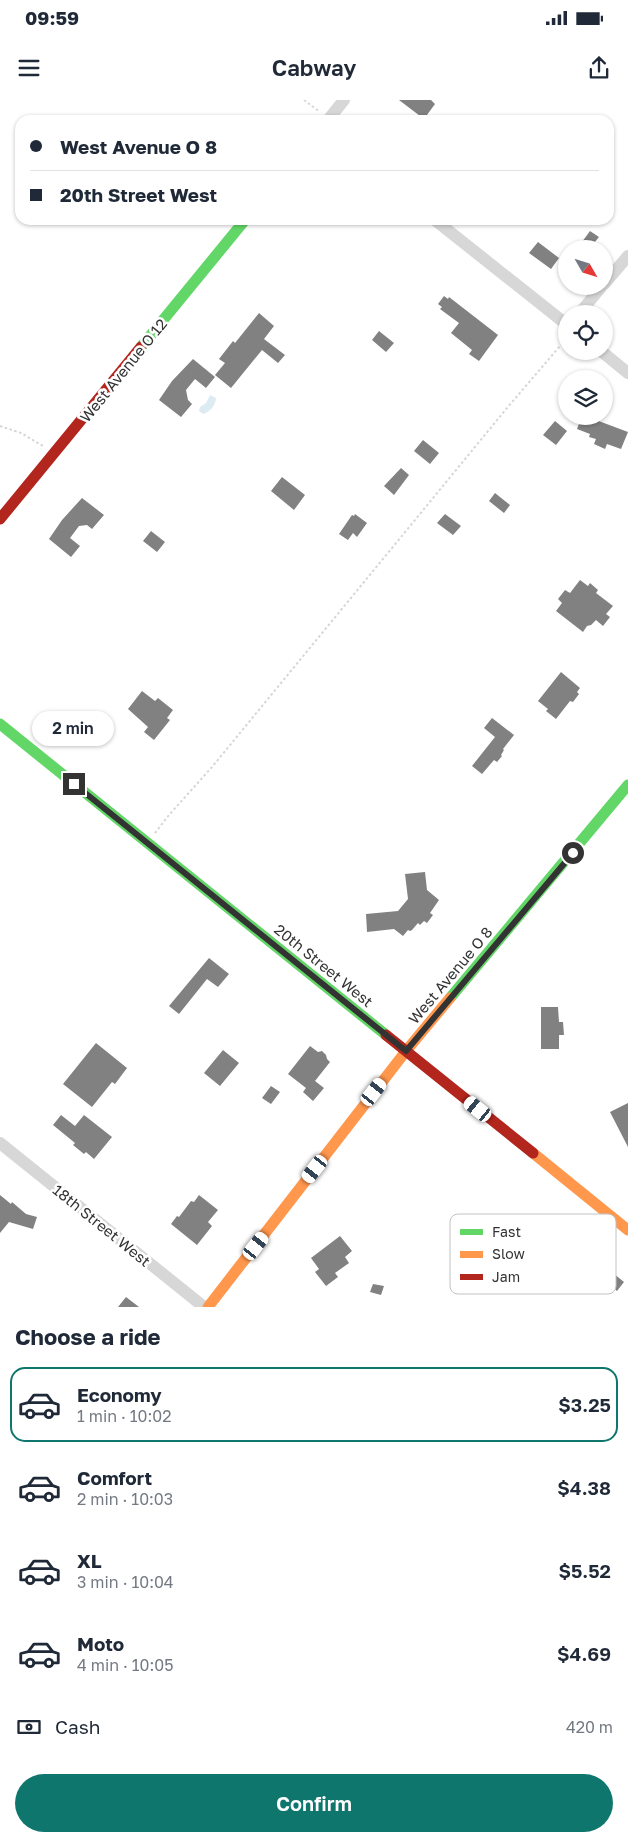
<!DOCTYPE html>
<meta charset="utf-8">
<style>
:root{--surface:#fff;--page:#f2f2f3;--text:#1f2937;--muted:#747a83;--line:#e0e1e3;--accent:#0f766e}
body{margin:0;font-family:"Golos Text",sans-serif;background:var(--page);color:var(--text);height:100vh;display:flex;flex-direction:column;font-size:19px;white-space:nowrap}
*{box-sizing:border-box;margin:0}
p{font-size:16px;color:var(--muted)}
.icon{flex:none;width:28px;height:28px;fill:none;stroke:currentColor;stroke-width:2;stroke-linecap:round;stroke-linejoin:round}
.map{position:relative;height:1207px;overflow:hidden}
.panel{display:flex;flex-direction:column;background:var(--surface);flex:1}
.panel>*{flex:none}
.hud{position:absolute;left:15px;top:15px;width:599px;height:110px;border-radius:15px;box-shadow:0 1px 4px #0004;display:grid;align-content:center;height:110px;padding:0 15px;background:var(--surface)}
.needle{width:32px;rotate:129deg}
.tools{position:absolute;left:558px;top:140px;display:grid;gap:10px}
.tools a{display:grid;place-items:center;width:55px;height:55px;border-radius:50%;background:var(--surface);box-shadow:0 1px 4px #0004;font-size:25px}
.end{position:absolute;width:22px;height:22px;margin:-11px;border:6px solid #333;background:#fff;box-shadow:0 0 0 2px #fff}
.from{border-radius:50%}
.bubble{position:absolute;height:35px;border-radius:18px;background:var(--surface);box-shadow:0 1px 4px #0004;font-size:16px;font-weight:600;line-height:35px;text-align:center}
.car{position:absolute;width:15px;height:30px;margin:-15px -8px;border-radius:6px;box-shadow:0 0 4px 1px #0007;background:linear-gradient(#fff 24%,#345 0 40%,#fff 0 76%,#345 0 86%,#fff 0)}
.hud b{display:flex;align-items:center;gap:18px;height:48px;font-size:19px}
.hud b+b{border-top:1px solid var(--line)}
.hud i{width:12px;height:12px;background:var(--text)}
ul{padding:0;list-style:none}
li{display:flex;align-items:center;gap:15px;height:75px;margin:0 10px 8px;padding:0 5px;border:2px solid transparent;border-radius:15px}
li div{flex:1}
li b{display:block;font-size:19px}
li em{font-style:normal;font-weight:600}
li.current{border-color:var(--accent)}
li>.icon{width:45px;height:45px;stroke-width:1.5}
h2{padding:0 15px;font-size:22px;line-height:60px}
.pay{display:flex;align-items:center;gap:12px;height:55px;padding:0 15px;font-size:19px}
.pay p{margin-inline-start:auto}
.action{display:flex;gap:10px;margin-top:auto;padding:10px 15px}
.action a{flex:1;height:58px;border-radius:30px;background:var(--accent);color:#fff;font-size:20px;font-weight:600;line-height:58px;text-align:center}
.status{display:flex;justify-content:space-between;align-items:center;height:35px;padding:0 25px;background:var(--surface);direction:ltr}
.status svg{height:14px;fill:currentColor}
header{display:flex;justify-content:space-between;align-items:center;height:65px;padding:0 15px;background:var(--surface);font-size:22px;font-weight:600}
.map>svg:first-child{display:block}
.water{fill:#ddebf3}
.building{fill:#818181}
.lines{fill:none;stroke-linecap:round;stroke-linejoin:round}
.path{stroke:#d6d6d6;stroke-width:2;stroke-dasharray:2.5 2.5;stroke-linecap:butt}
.street{stroke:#d7d7d7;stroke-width:12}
.fast{stroke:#63d668;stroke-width:11}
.slow{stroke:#ff974d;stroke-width:11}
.jam{stroke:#b3261e;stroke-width:11}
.route{stroke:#333;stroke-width:6}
.labels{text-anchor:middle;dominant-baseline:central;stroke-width:5;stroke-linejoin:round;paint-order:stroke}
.street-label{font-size:15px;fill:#333;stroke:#fff}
.key{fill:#fff;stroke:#c2c2c2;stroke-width:1}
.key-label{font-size:14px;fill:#333}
</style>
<div class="status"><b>09:59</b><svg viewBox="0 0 49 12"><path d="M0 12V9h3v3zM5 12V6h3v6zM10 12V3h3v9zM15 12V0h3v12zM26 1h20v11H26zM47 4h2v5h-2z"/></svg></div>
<header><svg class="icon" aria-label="menu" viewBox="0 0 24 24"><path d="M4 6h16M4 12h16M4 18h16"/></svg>Cabway<svg class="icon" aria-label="share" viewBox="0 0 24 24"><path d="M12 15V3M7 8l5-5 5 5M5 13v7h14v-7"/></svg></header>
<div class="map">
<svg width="628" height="1207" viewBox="0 0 628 1207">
<rect width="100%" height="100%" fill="#fff"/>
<path class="water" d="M 210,295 L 216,298 C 216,305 209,313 203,314 L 199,311 L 200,307 L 206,303 Z"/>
<path class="building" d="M 399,0 L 431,0 L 435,4 L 424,19 Z
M 590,131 L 599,137 L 590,148 L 582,142 Z
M 538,142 L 559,158 L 551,169 L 529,153 Z
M 444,196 L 448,199 L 449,197 L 498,235 L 479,261 L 469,254 L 472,250 L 451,233 L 459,223 L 440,209 L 442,207 L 438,204 Z
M 259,213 L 274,226 L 264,239 L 285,255 L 278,263 L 262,250 L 231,288 L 215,275 L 225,263 L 219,259 L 233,241 L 235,243 Z
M 379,231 L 394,243 L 386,252 L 372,240 Z
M 193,259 L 215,277 L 206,288 L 195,279 L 186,290 L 188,300 L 192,304 L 181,317 L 159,300 L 172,281 Z
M 582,316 L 595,321 L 596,320 L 628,332 L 621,349 L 607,344 L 605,349 L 594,344 L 596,339 L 589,337 L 590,334 L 577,329 Z
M 555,321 L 567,331 L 556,345 L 543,335 Z
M 423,340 L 439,353 L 430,364 L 414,351 Z
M 401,368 L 409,375 L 394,395 L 384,386 Z
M 282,377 L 305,395 L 294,410 L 271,391 Z
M 495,393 L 510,405 L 504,413 L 489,401 Z
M 82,398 L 104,415 L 92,429 L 87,425 L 79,426 L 70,438 L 80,446 L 71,457 L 49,439 L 62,420 Z
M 355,414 L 367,423 L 357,437 L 353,433 L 348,440 L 339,434 L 352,415 L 354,416 Z
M 445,414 L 461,426 L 453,435 L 437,423 Z
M 151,431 L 165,442 L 157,452 L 143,441 Z
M 580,480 L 588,486 L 590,483 L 598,490 L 596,493 L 613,506 L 606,514 L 610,517 L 603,526 L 596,520 L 591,525 L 587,526 L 583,532 L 556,511 L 562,503 L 558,499 L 565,490 L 570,493 Z
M 561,572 L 580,588 L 577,592 L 579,594 L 573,602 L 570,601 L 556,619 L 546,611 L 548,609 L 538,601 Z
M 142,591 L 155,601 L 158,598 L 173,610 L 167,618 L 170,620 L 154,640 L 144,632 L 148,627 L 128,609 Z
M 492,618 L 514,635 L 503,649 L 504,650 L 501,655 L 502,656 L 497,662 L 494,660 L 482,674 L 472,666 L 495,637 L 484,628 Z
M 425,772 L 427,790 L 439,800 L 430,813 L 433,815 L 427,823 L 424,821 L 420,825 L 418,823 L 412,830 L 410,831 L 408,830 L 403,836 L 394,829 L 367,832 L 366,814 L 398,811 L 408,799 L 405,774 Z
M 209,858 L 229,874 L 218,887 L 207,879 L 179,914 L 169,906 Z
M 541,907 L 558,907 L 559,922 L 563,922 L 564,935 L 559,935 L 559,949 L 541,949 Z
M 96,943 L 127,968 L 115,984 L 112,982 L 92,1007 L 63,984 Z
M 310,946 L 318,952 L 322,951 L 326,955 L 327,959 L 330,962 L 315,981 L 324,988 L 313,1001 L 303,992 L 306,988 L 288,974 Z
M 223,950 L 239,963 L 220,986 L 204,973 Z
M 271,986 L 280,992 L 271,1004 L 262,998 Z
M 628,1003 L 628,1047 L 610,1012 Z
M 61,1015 L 75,1026 L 84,1015 L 112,1037 L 94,1059 L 86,1052 L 84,1054 L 73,1045 L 75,1043 L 53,1025 Z
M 0,1095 L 11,1104 L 12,1102 L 26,1114 L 37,1117 L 33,1129 L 9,1122 L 0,1133 Z
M 199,1095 L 218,1110 L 208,1122 L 212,1126 L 197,1145 L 171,1124 L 177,1116 L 179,1117 L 191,1101 L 194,1102 Z
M 340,1136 L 352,1151 L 345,1157 L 349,1163 L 335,1173 L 338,1177 L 326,1186 L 315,1172 L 319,1169 L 311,1158 Z
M 605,1152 L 615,1160 L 608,1169 L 624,1182 L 617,1191 L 591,1169 Z
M 373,1184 L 384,1186 L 381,1195 L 370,1192 Z
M 126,1197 L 139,1207 L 118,1207 Z"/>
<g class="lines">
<path class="path" d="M 304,0 L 320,12
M 0,326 L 21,333 L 43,346
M 155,733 L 169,715 L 212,667 L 507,308 L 560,246 L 566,242"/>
<path class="street" d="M 328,20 L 344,0
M 435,120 L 566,224
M 604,184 L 628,156
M 579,214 L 602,186
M 601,251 L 628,273
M 0,1043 L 204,1207"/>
<path class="fast" d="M 141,247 L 245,120
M 0,624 L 386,935
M 450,898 L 628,685"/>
<path class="slow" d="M 533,1053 L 628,1130
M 208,1207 L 406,951 L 450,898"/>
<path class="jam" d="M 0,419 L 141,247
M 386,935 L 533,1053"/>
</g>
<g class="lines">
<path class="route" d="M 74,684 L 406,951 L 573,753"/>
</g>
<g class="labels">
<g class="street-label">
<text transform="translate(123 270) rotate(-51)">West Avenue O 12</text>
<text transform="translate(324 865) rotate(39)">20th Street West</text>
<text transform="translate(450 875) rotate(-50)">West Avenue O 8</text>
<text transform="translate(102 1125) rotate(39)">18th Street West</text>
</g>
</g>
<rect x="450" y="1114" width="166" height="80" rx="8" class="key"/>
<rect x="460" y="1129" width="23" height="6" fill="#63d668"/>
<rect x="460" y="1151" width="23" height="7" fill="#ff974d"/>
<rect x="460" y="1174" width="23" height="6" fill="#b3261e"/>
<g class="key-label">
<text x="492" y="1137">Fast</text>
<text x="492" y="1159">Slow</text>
<text x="492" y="1182">Jam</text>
</g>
</svg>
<div class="tools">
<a><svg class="needle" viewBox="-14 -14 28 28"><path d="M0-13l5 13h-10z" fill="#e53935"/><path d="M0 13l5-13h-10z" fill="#747a83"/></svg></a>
<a><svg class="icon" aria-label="locate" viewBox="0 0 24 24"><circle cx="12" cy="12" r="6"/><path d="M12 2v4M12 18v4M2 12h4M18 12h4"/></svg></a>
<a><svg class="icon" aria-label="layers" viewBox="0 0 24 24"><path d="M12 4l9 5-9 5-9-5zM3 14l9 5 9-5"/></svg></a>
</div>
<i class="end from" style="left:573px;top:753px"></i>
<i class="end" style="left:74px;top:684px"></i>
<div class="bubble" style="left:32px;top:611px;width:82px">2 min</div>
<i class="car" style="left:374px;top:992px;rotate:38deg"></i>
<i class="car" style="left:478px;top:1009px;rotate:309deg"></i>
<i class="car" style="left:315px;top:1069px;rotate:218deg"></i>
<i class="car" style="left:256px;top:1146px;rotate:38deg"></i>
<div class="hud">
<b><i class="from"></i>West Avenue O 8</b>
<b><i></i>20th Street West</b>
</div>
</div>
<section class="panel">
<h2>Choose a ride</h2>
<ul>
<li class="current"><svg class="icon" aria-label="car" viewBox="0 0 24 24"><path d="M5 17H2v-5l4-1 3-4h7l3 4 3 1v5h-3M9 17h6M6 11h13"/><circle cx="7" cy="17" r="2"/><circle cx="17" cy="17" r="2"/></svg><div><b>Economy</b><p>1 min · 10:02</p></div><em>$3.25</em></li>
<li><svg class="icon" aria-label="car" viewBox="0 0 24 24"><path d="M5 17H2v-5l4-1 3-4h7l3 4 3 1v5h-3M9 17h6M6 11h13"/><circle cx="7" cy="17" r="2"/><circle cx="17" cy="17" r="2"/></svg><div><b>Comfort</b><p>2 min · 10:03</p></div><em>$4.38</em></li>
<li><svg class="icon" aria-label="car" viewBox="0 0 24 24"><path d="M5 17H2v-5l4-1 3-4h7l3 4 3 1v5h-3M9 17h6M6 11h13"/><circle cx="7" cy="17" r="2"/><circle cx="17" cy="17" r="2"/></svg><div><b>XL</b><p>3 min · 10:04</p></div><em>$5.52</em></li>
<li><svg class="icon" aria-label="car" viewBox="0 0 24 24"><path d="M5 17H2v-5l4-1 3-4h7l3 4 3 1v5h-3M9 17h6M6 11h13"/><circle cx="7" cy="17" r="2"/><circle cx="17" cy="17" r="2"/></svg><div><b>Moto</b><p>4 min · 10:05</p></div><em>$4.69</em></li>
</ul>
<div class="pay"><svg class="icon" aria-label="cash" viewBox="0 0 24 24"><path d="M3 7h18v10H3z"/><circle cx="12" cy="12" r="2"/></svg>Cash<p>420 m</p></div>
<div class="action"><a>Confirm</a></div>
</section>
